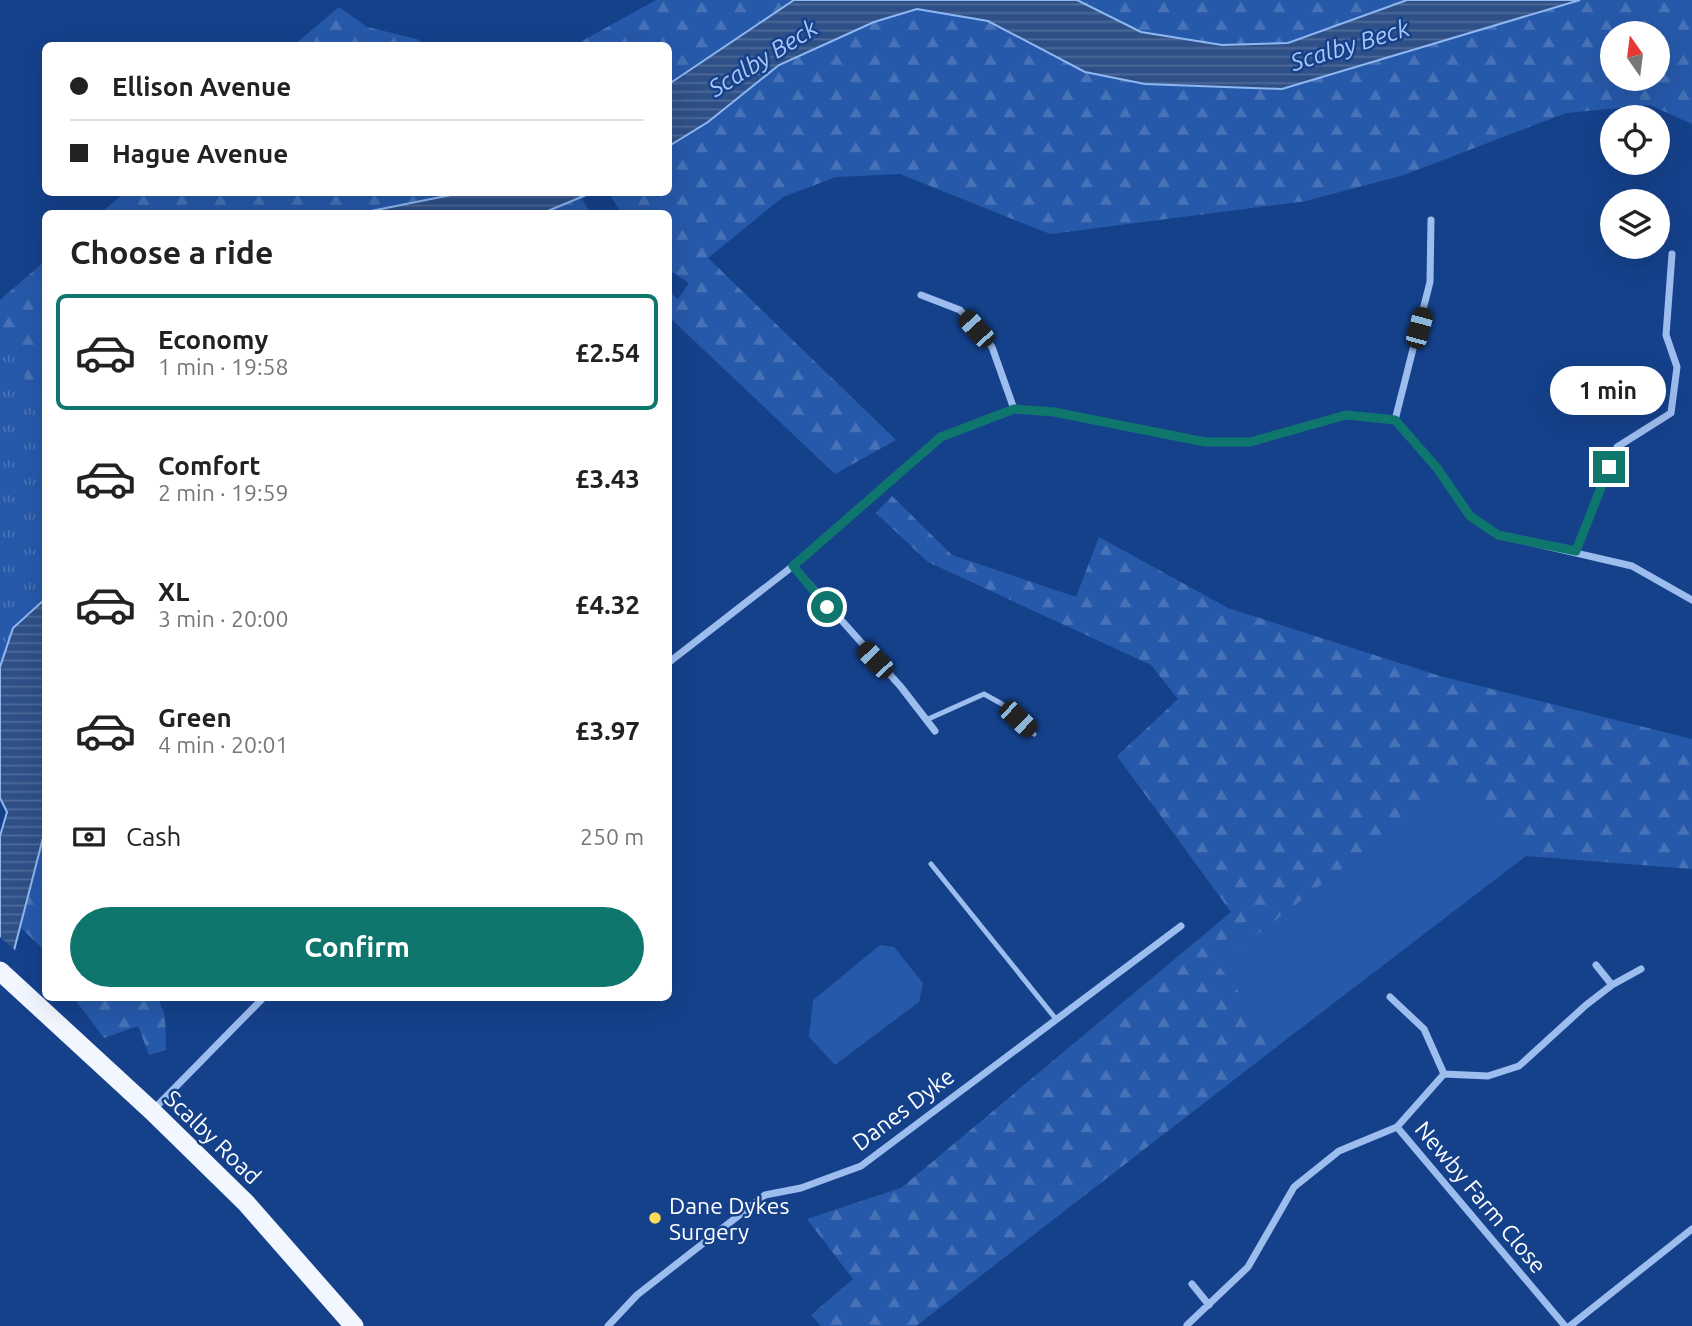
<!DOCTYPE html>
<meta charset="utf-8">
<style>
:root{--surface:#fff;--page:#f2f2f2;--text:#222;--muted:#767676;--line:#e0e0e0;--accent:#0f766e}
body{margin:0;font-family:Ubuntu,sans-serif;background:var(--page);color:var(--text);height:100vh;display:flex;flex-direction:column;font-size:26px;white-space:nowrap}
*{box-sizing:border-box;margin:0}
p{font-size:23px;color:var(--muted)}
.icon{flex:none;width:38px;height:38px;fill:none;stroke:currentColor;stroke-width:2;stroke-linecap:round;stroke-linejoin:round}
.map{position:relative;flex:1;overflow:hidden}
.drawer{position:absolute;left:42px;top:210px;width:630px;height:791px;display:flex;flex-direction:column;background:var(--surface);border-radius:10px;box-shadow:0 7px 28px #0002}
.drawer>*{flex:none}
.banner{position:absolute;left:42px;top:42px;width:630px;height:154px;border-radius:10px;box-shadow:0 7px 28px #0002;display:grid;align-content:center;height:154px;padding:0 28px;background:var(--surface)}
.needle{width:46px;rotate:346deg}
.tools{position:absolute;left:1600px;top:21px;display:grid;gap:14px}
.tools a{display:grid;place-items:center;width:70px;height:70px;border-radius:50%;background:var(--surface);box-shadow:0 7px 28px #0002;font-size:35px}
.end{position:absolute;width:32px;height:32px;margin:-16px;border:9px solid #0f766e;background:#fff;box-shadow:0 0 0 4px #fff}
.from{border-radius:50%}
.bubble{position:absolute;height:49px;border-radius:24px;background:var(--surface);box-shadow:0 7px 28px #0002;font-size:23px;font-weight:700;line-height:49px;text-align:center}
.car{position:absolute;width:21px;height:42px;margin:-21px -10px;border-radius:9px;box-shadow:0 0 5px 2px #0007;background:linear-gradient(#222 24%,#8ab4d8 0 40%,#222 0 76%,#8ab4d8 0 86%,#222 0)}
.banner b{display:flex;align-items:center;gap:24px;height:66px;font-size:26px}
.banner b+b{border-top:2px solid var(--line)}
.banner i{width:18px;height:18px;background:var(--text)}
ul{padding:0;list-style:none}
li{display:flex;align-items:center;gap:21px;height:116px;margin:0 14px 10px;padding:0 14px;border:4px solid transparent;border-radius:10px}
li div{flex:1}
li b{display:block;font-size:26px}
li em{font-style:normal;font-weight:700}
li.current{border-color:var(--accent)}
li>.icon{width:63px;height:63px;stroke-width:1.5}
h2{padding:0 28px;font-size:32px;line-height:84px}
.pay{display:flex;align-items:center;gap:18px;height:77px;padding:0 28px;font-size:26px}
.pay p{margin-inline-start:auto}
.button{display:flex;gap:14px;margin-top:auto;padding:14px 28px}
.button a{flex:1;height:80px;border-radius:42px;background:var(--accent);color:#fff;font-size:28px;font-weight:700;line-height:80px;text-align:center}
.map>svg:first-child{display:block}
.green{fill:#2759aa}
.forest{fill:url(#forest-firs);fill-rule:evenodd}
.park{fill:url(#park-tufts)}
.water{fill:url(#water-rules);stroke:#8fb7f2;stroke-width:2}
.pier{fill:#15418b}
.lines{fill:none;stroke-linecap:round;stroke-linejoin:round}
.service{stroke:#9dbdef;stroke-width:5}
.minor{stroke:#9dbdef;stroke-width:7}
.trunk{stroke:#f2f6ff;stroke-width:19}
.route{stroke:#0f766e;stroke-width:9}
.poi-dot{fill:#ffdb5c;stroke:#15418b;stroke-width:2.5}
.labels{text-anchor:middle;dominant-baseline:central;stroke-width:5;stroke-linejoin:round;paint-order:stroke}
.street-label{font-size:23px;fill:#fff;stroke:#15418b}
.poi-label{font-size:23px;fill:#fff;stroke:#15418b;text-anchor:start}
.water-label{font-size:24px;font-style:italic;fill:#a9c7f7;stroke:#15418b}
</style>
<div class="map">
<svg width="1692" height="1326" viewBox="0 0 1692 1326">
<defs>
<pattern id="forest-firs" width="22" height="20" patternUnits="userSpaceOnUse" patternTransform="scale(1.75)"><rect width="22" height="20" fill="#2759aa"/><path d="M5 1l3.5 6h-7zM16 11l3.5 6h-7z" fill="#4772b7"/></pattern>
<pattern id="park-tufts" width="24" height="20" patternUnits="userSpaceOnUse" patternTransform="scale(1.75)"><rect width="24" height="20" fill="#2759aa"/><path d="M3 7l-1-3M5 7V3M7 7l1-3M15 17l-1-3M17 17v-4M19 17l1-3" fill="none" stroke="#4772b7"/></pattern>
<pattern id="water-rules" width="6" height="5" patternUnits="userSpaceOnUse" patternTransform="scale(1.75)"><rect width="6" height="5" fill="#2f5087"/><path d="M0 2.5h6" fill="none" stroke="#4e6a99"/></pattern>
</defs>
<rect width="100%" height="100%" fill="#15418b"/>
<path class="green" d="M 1461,775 L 1526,856 L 1279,1045 L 1217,965 Z
M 880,945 L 894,947 L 923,983 L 919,1002 L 835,1065 L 809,1037 L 813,1000 Z"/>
<path class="forest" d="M 656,0 L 794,0 L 669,84 L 668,46 L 573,46 Z
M 1077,0 L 1407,0 L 1288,43 L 1222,45 L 1141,32 Z
M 1580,0 L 1692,0 L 1692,124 L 1650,105 L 1566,113 L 1404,175 L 1306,201 L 1050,234 L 900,174 L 836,177 L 783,197 L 708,258 L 896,440 L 835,474 L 669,317 L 669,292 L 678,299 L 689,283 L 669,270 L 668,214 L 621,213 L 609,193 L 668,192 L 669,146 L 708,122 L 779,65 L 874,22 L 917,9 L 988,21 L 1085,72 L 1145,84 L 1282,89 ZM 1612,33 L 1657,33 L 1657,79 L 1612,79 Z
M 339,7 L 367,27 L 417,39 L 426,45 L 294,45 Z
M 124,193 L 461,193 L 361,213 L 100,214 Z
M 581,198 L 591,213 L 543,214 Z
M 45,261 L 45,448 L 20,361 L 0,333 L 0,300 Z
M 892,496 L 952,555 L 1076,597 L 1099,537 L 1228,608 L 1440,676 L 1692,739 L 1692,869 L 1526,856 L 1460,776 L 1218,965 L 1279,1045 L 916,1326 L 821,1326 L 811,1315 L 853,1279 L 807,1219 L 901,1188 L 1231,912 L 1117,756 L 1178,699 L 1151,665 L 928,562 L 876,513 Z
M 45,830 L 45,951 L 20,927 Z
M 78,998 L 158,998 L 165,1016 L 166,1050 L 149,1055 L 138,1026 L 104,1038 L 77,1002 Z"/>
<path class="park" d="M 0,333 L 20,361 L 46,448 L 45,599 L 13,628 L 0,667 Z"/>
<path class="water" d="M 794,0 L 1077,0 L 1141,32 L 1222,45 L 1288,43 L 1407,0 L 1580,0 L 1282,89 L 1145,84 L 1085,72 L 988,21 L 917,9 L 874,22 L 779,65 L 708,122 L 669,146 L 669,84 Z
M 461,193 L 591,192 L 591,193 L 543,213 L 361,213 Z
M 45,599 L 45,830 L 11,962 L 0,953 L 0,836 L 7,812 L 0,798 L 0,667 L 13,628 Z"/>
<path class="pier" d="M 0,937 L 17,952 L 13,966 L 0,957 Z"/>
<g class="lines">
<path class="service" d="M 926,720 L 984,694 L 1002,704 L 1034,734
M 931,864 L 1056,1019"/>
<path class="minor" d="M 921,295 L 960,310 L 992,347 L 1014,409
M 1395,420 L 1430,282 L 1431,220
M 1576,551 L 1617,447 L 1671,413 L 1677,367 L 1666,335 L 1672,254
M 793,566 L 901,687 L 935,731
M 668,663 L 793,566 L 941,437 L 1014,409 L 1054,412 L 1205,442 L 1250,442 L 1346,415 L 1395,420 L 1437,468 L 1470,516 L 1498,535 L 1632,566 L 1692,600
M 1596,965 L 1612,985
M 1390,997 L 1424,1029 L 1444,1074 L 1397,1127
M 1444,1074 L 1488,1076 L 1519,1066 L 1586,1005 L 1612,985 L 1641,969
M 154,1109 L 263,998
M 1192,1284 L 1209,1305
M 1187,1325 L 1248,1267 L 1294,1187 L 1339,1151 L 1397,1127 L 1565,1326
M 608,1326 L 637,1295 L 765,1195 L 801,1188 L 861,1166 L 1181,926
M 1570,1326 L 1692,1229"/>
<path class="trunk" d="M 0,971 L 152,1111 L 246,1203 L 354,1326"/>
</g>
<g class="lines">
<path class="route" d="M 827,607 L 793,566 L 941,437 L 1014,409 L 1054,412 L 1205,442 L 1250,442 L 1346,415 L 1395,420 L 1437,468 L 1470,516 L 1498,535 L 1576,551 L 1609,467"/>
</g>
<circle class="poi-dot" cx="655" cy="1218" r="7"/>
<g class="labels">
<g class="street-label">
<text transform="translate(903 1109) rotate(-37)">Danes Dyke</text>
<text transform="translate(213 1137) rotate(44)">Scalby Road</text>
<text transform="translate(1481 1197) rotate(50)">Newby Farm Close</text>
</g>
<g class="poi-label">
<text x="669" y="1205">Dane Dykes<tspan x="669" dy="26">Surgery</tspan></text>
</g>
<g class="water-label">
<text transform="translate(1350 45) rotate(-17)">Scalby Beck</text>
<text transform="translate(763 58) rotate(-32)">Scalby Beck</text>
</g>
</g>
</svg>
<div class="tools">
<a><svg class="needle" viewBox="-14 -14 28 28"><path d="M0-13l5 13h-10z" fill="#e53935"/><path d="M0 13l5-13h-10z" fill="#767676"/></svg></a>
<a><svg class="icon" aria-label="locate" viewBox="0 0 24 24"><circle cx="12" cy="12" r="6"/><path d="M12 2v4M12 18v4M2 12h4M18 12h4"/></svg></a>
<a><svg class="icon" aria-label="layers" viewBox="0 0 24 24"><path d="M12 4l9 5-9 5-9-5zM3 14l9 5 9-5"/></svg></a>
</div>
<i class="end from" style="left:827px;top:607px"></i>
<i class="end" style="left:1609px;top:467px"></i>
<div class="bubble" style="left:1550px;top:366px;width:116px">1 min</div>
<i class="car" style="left:1419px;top:328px;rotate:15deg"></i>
<i class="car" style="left:976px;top:329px;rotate:318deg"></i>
<i class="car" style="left:875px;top:660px;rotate:316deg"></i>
<i class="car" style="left:1018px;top:719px;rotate:133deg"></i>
<div class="banner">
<b><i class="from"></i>Ellison Avenue</b>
<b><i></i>Hague Avenue</b>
</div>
<section class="drawer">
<h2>Choose a ride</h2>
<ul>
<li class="current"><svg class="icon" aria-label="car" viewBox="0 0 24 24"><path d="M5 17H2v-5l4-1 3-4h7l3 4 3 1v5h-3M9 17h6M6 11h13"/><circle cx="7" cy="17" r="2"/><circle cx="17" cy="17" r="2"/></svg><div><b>Economy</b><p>1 min · 19:58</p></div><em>£2.54</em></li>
<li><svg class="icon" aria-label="car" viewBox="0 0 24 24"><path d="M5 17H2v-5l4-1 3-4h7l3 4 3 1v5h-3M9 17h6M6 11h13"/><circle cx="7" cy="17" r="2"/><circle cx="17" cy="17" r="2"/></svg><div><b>Comfort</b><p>2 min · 19:59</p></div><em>£3.43</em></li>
<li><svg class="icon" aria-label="car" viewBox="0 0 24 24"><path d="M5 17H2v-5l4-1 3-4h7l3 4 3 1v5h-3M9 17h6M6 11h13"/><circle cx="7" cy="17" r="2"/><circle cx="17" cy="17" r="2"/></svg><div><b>XL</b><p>3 min · 20:00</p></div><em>£4.32</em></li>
<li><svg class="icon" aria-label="car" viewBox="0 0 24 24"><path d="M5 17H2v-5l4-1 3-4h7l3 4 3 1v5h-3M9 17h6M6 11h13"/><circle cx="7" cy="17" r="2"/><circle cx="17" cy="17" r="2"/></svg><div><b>Green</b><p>4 min · 20:01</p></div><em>£3.97</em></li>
</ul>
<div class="pay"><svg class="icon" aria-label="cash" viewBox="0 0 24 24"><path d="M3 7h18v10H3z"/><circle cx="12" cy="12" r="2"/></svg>Cash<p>250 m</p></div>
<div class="button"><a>Confirm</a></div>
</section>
</div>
